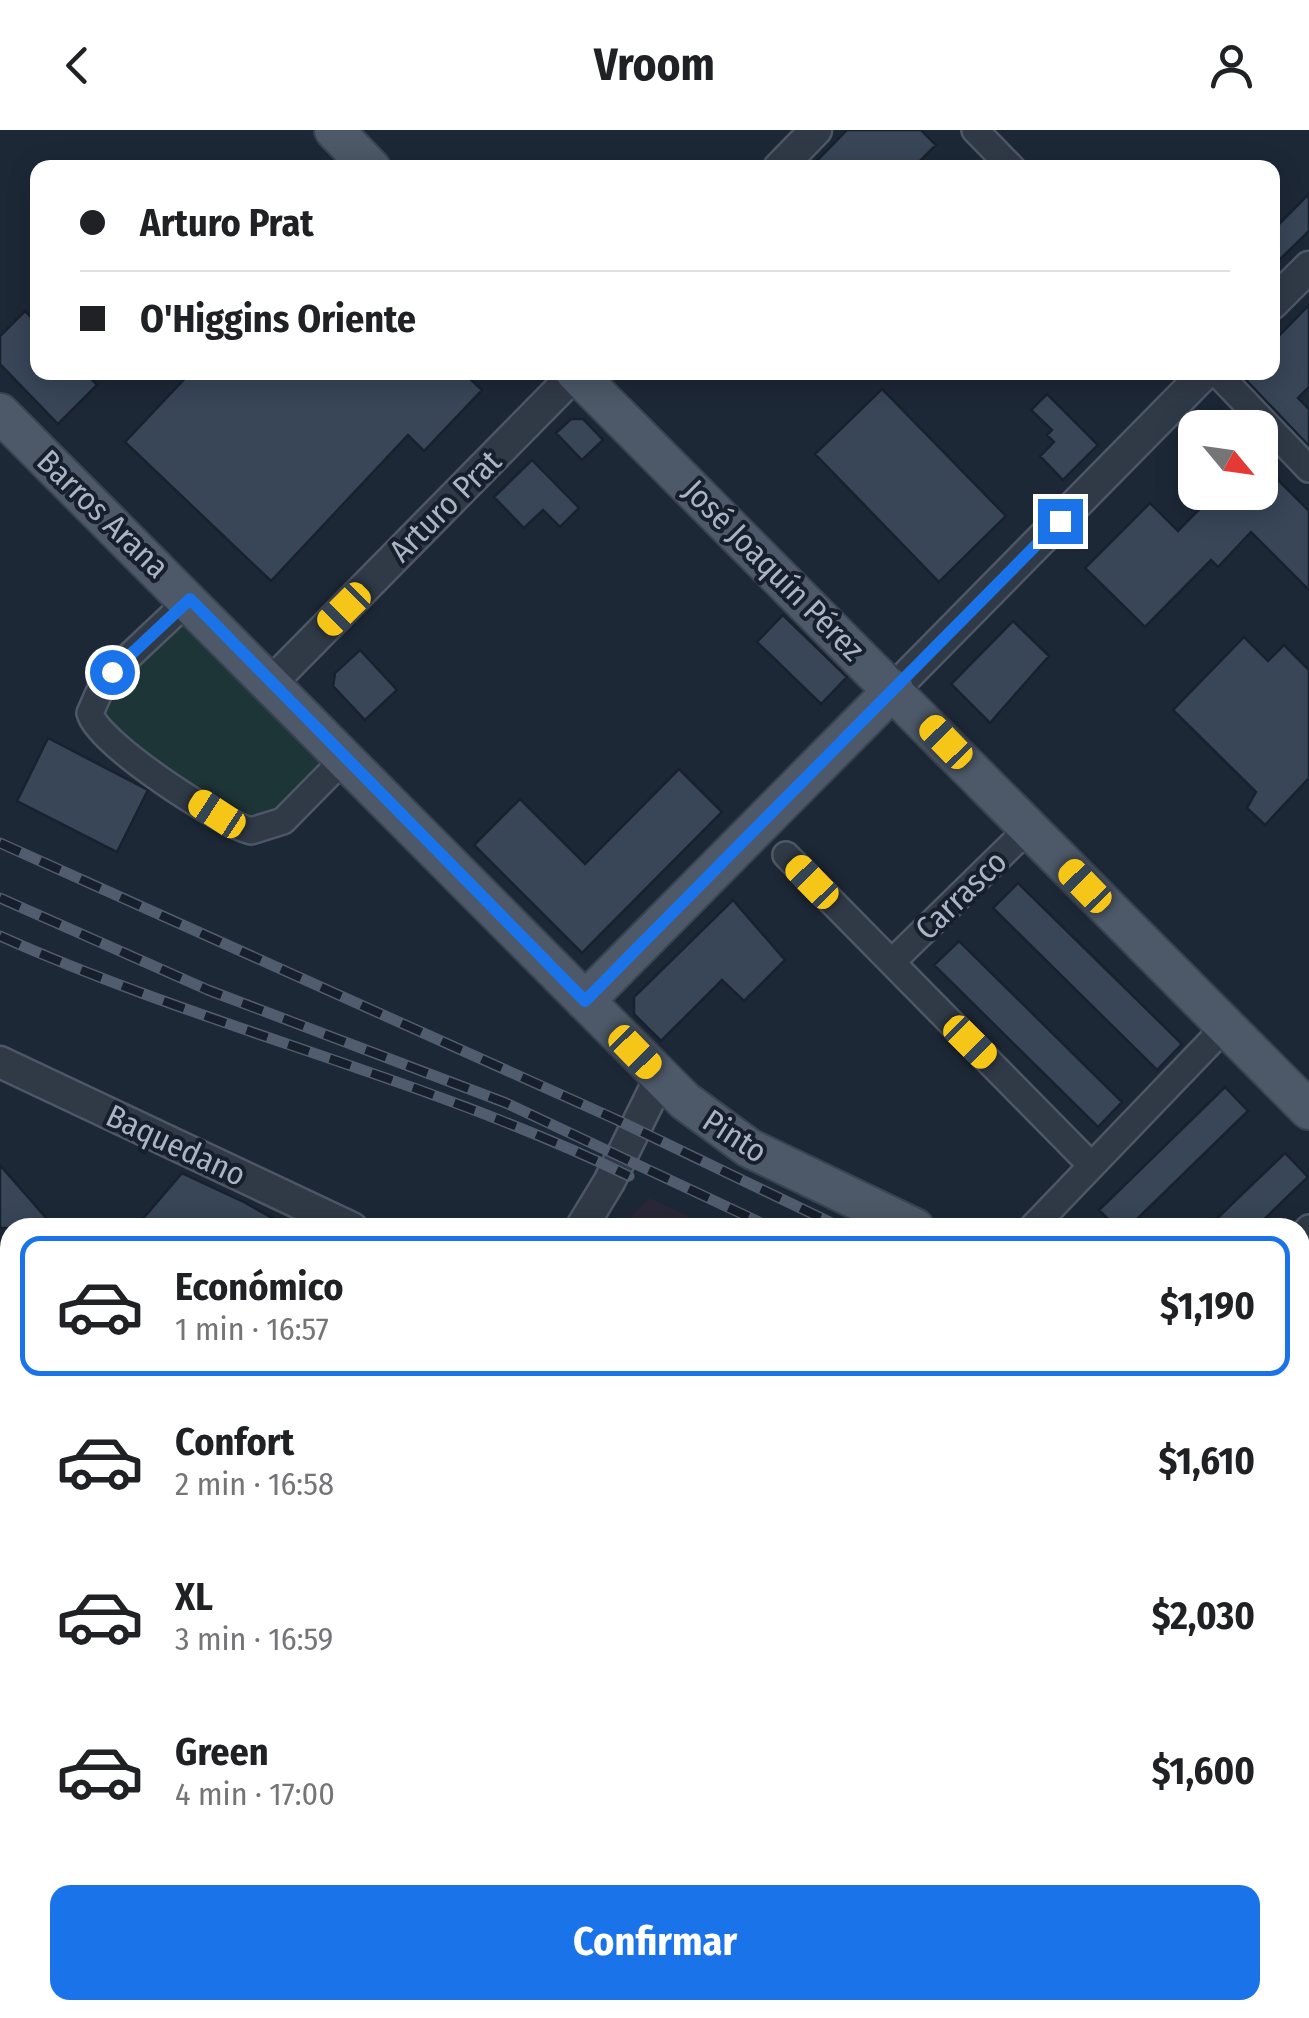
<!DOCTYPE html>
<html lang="es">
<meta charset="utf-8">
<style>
:root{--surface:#fff;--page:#f2f2f2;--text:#202124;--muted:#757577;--line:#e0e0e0;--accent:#1a73e8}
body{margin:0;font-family:"Fira Sans Condensed",sans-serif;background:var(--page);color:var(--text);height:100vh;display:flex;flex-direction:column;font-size:38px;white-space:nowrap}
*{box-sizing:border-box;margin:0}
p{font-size:32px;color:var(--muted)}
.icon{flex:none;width:55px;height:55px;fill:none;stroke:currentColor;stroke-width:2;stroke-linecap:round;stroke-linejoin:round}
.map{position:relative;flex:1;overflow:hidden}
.panel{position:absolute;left:0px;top:1088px;width:1310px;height:802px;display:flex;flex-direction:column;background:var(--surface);border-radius:30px 30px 0 0;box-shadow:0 5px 25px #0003}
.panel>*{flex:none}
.hud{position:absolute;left:30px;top:30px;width:1250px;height:220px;border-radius:20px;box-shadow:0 5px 25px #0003;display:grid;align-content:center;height:220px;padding:0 50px;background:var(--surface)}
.needle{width:65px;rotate:119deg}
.tools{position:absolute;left:1178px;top:280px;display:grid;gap:20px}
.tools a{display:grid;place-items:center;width:100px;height:100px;border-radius:20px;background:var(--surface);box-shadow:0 5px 25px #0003;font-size:50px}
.end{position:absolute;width:45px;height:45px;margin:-22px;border:12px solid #1a73e8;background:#fff;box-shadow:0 0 0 5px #fff}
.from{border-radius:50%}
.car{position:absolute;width:30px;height:60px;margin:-30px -15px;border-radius:12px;box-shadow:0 0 8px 2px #0007;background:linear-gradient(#f5c518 24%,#345 0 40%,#f5c518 0 76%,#345 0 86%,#f5c518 0)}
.hud b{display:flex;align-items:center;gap:35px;height:95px;font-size:38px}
.hud b+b{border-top:2px solid var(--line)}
.hud i{width:25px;height:25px;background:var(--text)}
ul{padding:18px 0 0;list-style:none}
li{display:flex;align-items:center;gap:30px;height:140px;margin:0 20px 15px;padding:0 30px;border:5px solid transparent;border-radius:20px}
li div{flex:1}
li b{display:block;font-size:38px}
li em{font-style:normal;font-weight:700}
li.active{border-color:var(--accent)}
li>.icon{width:90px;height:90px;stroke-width:1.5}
.cta{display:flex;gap:20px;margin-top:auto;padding:20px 50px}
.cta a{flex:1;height:115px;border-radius:20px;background:var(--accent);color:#fff;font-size:40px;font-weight:700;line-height:115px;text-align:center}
header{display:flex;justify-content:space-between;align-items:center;height:130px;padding:0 50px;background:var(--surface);font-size:45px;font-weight:700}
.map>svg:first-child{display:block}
.medical{fill:#2a2838}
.green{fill:#1e3538}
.building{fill:#384658;stroke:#18212d;stroke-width:2.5}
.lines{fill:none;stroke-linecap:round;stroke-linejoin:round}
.minor-casing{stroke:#4d5766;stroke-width:30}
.tertiary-casing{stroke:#4d5766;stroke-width:35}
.primary-casing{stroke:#394351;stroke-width:42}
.minor{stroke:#303a47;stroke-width:25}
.tertiary{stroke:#303a47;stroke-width:30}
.primary{stroke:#4d5968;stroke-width:38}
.rail-casing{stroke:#515d6f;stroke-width:11}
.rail{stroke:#161f2b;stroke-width:8;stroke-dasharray:22;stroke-linecap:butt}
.route{stroke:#1a73e8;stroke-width:12}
.labels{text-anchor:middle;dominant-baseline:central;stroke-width:8;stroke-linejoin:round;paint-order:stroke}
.street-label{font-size:32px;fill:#a9b4c5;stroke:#161f2b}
</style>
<header><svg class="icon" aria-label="back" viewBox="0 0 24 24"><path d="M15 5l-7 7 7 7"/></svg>Vroom<svg class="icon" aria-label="person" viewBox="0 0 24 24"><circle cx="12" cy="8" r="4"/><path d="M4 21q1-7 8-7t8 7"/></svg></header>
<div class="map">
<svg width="1309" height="1888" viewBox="0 0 1309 1888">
<rect width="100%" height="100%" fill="#1d2837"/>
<path class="medical" d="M 649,1068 L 711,1097 L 621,1097 Z
M 387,1880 L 501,1880 L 493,1888 L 398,1888 Z"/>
<path class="green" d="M 186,483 L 326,630 C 301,658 283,687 243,685 L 121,609 C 116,603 108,597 107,590 C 98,556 164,505 186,483 Z"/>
<path class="building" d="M 847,0 L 921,0 L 936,15 L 913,38 L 810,38 Z
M 1309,64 L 1309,101 L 1272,137 L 1272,101 Z
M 1309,175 L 1309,257 L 1298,268 L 1309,279 L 1309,316 L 1247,251 L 1248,242 L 1272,242 L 1272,213 Z
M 25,181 L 38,194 L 38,242 L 85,242 L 97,255 L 58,294 L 0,234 L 0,206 Z
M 191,242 L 463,242 L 482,260 L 424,321 L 408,305 L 271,451 L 125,312 Z
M 882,259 L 1006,386 L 939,452 L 815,324 Z
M 1047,264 L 1098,315 L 1063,350 L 1040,326 L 1054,312 L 1047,305 L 1052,300 L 1031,280 Z
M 571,289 L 583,289 L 603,310 L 582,330 L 556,303 Z
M 532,330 L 579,378 L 560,397 L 543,380 L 524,398 L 494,367 Z
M 1260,332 L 1309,381 L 1309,460 L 1251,402 L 1218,437 L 1211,430 L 1145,497 L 1085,438 L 1150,373 L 1178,401 L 1216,362 L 1260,362 Z
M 783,485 L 847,547 L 821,574 L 757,512 Z
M 1013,491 L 1049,526 L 990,593 L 951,554 Z
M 1244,507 L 1268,531 L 1284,515 L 1309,540 L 1309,648 L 1265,695 L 1247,678 L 1256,662 L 1173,580 Z
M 360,520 L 397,560 L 365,590 L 333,556 L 335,543 Z
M 48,608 L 148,660 L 117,722 L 17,671 Z
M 679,639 L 722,682 L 582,823 L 474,715 L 520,669 L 585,734 Z
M 1018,753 L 1182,914 L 1157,940 L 993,778 Z
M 733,770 L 785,830 L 744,871 L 722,850 L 661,911 L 634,884 L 634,867 Z
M 959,811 L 1122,972 L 1098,997 L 934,835 Z
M 1225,957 L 1248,981 L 1128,1098 L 1117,1098 L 1099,1080 Z
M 1285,1023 L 1308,1047 L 1255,1098 L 1207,1098 Z
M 0,1035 L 55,1098 L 0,1098 Z
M 182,1043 L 242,1071 L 290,1098 L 135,1098 Z"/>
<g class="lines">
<defs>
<path id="minor" d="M 975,0 L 1012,38
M 1216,242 L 1309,339
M 190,469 L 105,549 L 90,583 C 97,613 220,693 251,701 L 283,691 L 346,627
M 786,725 L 1090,1034
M 892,832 L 1029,698
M 1032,1098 L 1224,898
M 1300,1107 L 1309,1098
M 1300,1467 L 1309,1471
M 1300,1553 L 1309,1535
M 0,1612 L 10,1619
M 1300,1779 L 1309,1783
M 365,1880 L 376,1888
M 874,1880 L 891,1888
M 1140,1888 L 1144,1880"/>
<path id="tertiary" d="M 779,38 L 816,0
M 1272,174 L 1309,137
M 272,552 L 577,242
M 894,559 L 1206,242
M 0,932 L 352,1098
M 581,1098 L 609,1052 L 660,948
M 0,1726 L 10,1716"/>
<path id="primary" d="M 334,0 L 371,38
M 575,242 L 1309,980
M 0,283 L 685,971 L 749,1018 L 915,1098
M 585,871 L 894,559
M 1300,1177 L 1309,1168
M 1300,1213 L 1309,1206
M 1300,1280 L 1309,1284
M 524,1888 L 532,1880
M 630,1888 L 638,1880"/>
</defs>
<use href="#minor" class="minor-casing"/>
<use href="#tertiary" class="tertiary-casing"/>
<use href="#primary" class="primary-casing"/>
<use href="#minor" class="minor"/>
<use href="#tertiary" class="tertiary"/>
<use href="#primary" class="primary"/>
<defs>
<path id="rail" d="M 0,713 L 615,989 L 842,1098
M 0,768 L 208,860 L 506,973 L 772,1098
M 0,806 C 206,898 426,948 629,1046
M 1300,1317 L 1309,1321
M 1300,1334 L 1309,1339
M 1300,1368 L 1309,1372"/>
</defs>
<use href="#rail" class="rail-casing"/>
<use href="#rail" class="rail"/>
</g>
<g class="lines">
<path class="route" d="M 112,542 L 190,469 L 585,871 L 1060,391"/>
</g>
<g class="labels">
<g class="street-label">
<text transform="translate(445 376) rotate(-45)">Arturo Prat</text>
<text transform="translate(103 384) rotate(44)">Barros Arana</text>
<text transform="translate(774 440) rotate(45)">José Joaquín Pérez</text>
<text transform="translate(961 765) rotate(-44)">Carrasco</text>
<text transform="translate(735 1006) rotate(33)">Pinto</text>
<text transform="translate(176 1015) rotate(25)">Baquedano</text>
</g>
</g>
</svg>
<div class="tools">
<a><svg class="needle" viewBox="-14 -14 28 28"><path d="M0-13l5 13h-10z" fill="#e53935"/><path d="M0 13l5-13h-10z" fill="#757577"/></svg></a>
</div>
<i class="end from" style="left:112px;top:542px"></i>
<i class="end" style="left:1060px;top:391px"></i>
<i class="car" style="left:344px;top:479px;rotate:225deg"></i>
<i class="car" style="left:946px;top:612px;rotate:316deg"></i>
<i class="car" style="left:217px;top:684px;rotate:303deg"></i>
<i class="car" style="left:812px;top:752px;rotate:316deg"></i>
<i class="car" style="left:1085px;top:756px;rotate:316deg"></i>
<i class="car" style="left:970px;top:912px;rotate:135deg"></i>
<i class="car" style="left:635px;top:922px;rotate:136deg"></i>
<div class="hud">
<b><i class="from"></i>Arturo Prat</b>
<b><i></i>O'Higgins Oriente</b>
</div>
<section class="panel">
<ul>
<li class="active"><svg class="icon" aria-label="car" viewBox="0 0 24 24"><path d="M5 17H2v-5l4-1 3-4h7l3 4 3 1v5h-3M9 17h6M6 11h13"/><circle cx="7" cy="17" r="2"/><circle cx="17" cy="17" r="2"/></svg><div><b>Económico</b><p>1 min · 16:57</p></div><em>$1,190</em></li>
<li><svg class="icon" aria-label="car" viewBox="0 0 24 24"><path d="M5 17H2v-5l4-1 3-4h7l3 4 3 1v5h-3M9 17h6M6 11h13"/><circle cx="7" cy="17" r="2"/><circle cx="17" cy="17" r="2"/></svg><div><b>Confort</b><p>2 min · 16:58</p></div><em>$1,610</em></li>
<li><svg class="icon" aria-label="car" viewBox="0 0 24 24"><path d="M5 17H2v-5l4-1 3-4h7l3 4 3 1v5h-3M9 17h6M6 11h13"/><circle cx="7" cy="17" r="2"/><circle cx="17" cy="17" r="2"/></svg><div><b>XL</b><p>3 min · 16:59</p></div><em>$2,030</em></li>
<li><svg class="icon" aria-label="car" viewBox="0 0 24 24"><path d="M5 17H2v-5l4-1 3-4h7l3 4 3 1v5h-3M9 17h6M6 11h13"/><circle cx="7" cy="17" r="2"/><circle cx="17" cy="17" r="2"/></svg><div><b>Green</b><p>4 min · 17:00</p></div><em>$1,600</em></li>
</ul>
<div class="cta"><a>Confirmar</a></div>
</section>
</div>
